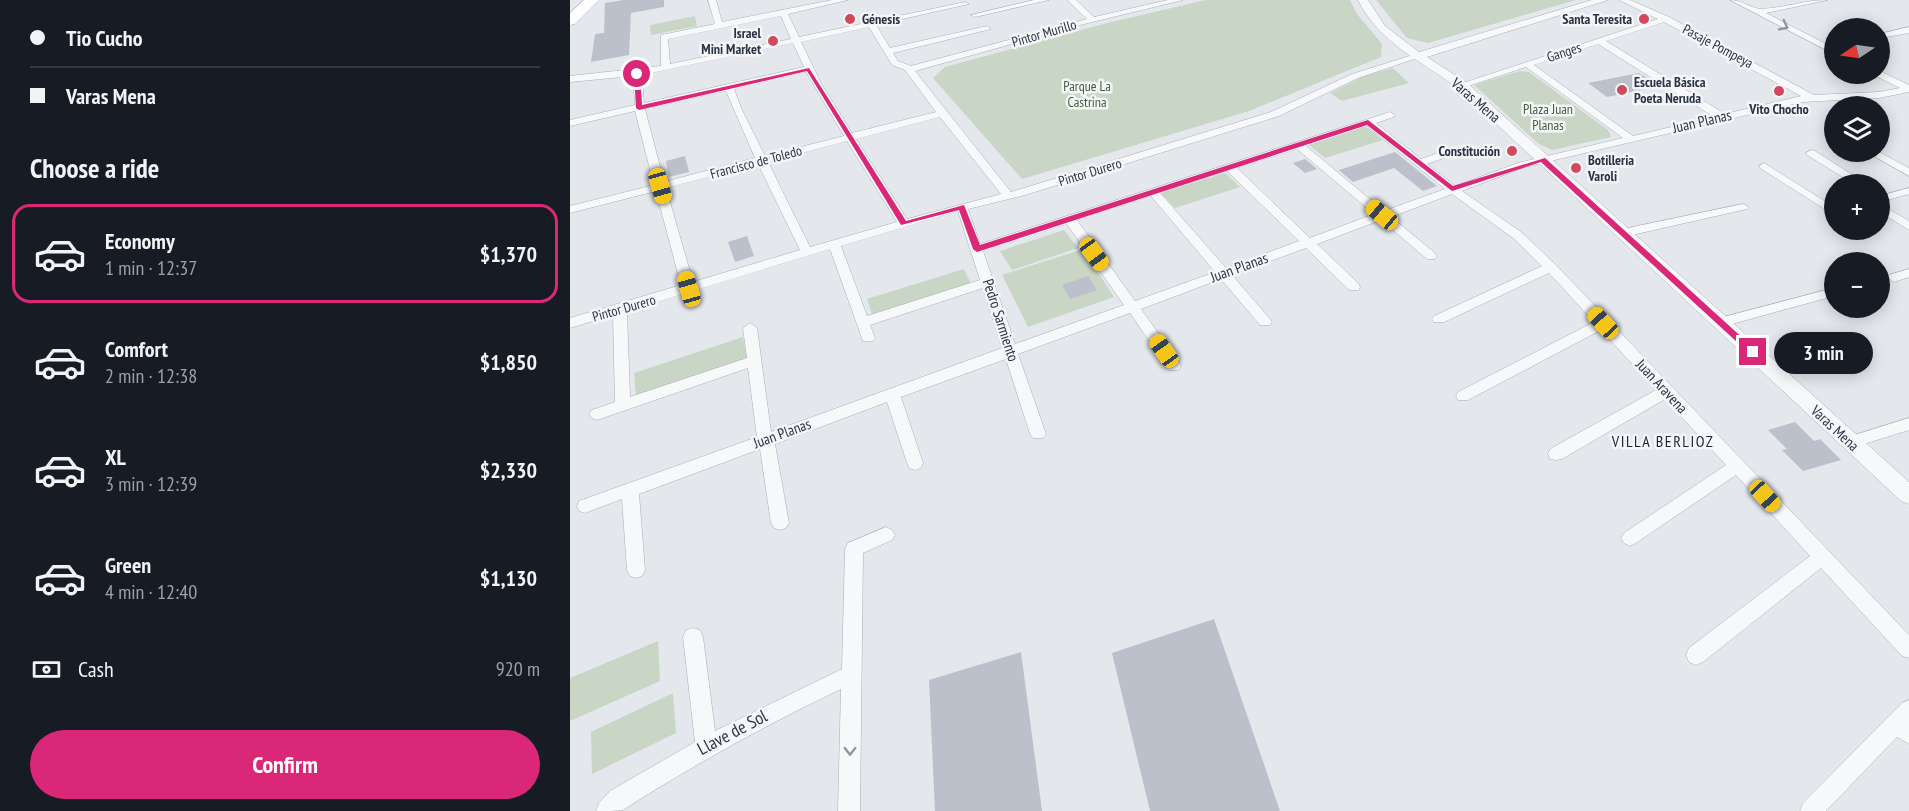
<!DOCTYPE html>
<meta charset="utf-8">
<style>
:root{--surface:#171b24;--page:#20242c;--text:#f1f3f6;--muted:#9ea1a6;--line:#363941;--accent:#db2777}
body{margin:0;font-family:"PT Sans Narrow",sans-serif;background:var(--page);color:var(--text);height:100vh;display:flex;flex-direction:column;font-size:22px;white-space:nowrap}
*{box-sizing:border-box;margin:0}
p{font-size:20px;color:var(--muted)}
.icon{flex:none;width:33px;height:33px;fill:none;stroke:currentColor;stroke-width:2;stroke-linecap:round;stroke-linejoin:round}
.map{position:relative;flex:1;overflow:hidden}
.sheet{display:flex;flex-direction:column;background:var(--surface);width:570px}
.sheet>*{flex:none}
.banner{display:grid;align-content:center;height:132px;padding:0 30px;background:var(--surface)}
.needle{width:39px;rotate:257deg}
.buttons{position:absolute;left:1254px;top:18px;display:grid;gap:12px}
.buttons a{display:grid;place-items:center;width:66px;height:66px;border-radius:50%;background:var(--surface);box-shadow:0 3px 15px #0003;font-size:30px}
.end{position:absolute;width:27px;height:27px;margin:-14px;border:8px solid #db2777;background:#fff;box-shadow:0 0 0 3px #fff}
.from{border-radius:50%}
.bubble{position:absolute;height:42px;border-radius:21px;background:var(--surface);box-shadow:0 3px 15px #0003;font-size:20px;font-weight:600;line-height:42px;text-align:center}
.car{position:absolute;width:18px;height:36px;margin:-18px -9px;border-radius:8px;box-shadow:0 0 4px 2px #0007;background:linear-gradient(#f5c518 24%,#345 0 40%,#f5c518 0 76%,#345 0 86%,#f5c518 0)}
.banner b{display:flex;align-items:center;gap:21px;height:57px;font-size:22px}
.banner b+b{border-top:2px solid var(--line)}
.banner i{width:15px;height:15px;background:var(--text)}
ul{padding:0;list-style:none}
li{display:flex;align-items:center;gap:18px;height:99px;margin:0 12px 9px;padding:0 18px;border:3px solid transparent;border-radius:18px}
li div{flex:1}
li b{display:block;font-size:22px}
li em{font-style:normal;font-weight:600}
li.on{border-color:var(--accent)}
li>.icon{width:54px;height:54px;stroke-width:1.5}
h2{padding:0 30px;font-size:27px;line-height:72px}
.pay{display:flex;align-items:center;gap:15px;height:66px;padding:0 30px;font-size:22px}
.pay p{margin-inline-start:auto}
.cta{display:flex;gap:12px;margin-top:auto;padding:12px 30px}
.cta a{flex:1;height:69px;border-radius:36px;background:var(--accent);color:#fff;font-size:24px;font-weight:600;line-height:69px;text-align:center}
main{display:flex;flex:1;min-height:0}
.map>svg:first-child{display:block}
.green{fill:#c9d6c5}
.building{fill:#bbc0ca}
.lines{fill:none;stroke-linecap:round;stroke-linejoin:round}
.minor-casing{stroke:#a9aeb7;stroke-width:1}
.tertiary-casing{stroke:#a9aeb7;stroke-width:1}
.primary-casing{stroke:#a3abb8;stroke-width:1}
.minor{fill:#f7f8fa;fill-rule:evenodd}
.tertiary{fill:#f7f8fa;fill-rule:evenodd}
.primary{fill:#fff;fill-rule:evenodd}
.oneway{stroke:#9196a0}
.route{fill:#db2777}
.poi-dot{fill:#d1495b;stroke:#f4f6f9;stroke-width:2}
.labels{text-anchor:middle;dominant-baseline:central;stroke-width:5;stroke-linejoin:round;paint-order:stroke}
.far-poi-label{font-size:14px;font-weight:bold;fill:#2b3445;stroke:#f4f6f9;text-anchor:start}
.far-street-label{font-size:14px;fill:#2b3445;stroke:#f4f6f9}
.far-park-label{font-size:14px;fill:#3f6138;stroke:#f4f6f9}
.street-label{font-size:15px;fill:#2b3445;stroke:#f4f6f9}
.neighbourhood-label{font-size:16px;letter-spacing:1.5px;fill:#1d2536;stroke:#f4f6f9}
.near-street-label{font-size:18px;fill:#2b3445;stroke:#f4f6f9}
</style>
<main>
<section class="sheet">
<div class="banner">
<b><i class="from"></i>Tio Cucho</b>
<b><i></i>Varas Mena</b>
</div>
<h2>Choose a ride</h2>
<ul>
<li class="on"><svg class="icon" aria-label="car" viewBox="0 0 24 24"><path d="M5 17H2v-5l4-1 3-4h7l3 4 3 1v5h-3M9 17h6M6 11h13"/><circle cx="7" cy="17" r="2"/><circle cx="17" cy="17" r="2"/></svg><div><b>Economy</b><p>1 min · 12:37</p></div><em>$1,370</em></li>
<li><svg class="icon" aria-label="car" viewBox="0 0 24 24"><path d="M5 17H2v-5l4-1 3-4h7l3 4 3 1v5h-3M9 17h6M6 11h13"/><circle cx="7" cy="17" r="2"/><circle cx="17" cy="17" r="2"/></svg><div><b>Comfort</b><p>2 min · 12:38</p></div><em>$1,850</em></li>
<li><svg class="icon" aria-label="car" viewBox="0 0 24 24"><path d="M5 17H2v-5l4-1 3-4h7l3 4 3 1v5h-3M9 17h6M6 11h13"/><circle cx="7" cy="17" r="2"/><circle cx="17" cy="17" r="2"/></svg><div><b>XL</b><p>3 min · 12:39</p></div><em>$2,330</em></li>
<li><svg class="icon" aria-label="car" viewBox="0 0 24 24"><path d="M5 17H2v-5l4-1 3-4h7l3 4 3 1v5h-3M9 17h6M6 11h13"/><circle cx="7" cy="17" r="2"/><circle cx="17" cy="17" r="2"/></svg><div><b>Green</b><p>4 min · 12:40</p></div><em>$1,130</em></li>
</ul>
<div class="pay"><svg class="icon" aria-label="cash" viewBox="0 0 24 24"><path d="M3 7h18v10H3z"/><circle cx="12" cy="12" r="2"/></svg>Cash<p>920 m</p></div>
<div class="cta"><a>Confirm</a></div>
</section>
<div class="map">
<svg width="1339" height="811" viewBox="0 0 1339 811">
<rect width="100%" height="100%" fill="#e4e7ec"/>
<path class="green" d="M 636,0 L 780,0 L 787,14 L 812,44 L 811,57 L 679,111 L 452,179 L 363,78 L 375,67 L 537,23 Z
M 806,0 L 1006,0 L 858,43 L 837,38 Z
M 125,16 L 127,26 L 81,35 L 80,25 Z
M 823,68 L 839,83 L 772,101 L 760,93 L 794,76 Z
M 950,71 L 959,72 L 1038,130 L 1041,137 L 982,150 L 969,144 L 904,85 Z
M 795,126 L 813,140 L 755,158 L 738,144 Z
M 655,173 L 670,187 L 605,208 L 591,193 Z
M 494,230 L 508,248 L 442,270 L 430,251 Z
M 513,249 L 544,297 L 458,327 L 432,275 Z
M 394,269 L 401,284 L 302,315 L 297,299 Z
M 173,337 L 177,360 L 66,397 L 64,373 Z
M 88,641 L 90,681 L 0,721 L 0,678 Z
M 103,693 L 106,733 L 22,774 L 21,732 Z"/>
<path class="building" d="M 54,0 L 94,0 L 94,7 L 61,13 L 59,55 L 21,62 L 25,34 L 34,33 L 35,3 Z
M 1069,73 L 1090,86 L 1037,97 L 1018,83 Z
M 825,152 L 867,186 L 853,191 L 824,168 L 783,182 L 769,170 Z
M 115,156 L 119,172 L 99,177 L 96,161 Z
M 735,159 L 747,169 L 735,173 L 723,163 Z
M 177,236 L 184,256 L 165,262 L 158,242 Z
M 518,276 L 527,290 L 500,299 L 492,285 Z
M 1225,422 L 1244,441 L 1250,439 L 1271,460 L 1233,471 L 1212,450 L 1217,449 L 1198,430 Z
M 644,619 L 710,811 L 580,811 L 542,653 Z
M 451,652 L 472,811 L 365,811 L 359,680 Z"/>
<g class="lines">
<defs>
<path id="minor" d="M 138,0 L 146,0 L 152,22 L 262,0 L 278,0 L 218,14 L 229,37 L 395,2 L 399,4 L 306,25 L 320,48 L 417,26 L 421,29 L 323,53 L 328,61 L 341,66 L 517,19 L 497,0 L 506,0 L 524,17 L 598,0 L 613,0 L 510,25 L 345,71 L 441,192 L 701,112 L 782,74 L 846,54 L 850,57 L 788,78 L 709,116 L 455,195 L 398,209 L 410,244 L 820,112 L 825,115 L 824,117 L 806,123 L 851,159 L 874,151 L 882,151 L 882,155 L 857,164 L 885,186 L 948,163 L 1053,138 L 956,67 L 895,87 L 887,85 L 1088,19 L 1049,0 L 1060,0 L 1099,17 L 1244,95 L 1309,92 L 1330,88 L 1306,76 L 1305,74 L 1310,74 L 1310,71 L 1339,85 L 1339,92 L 1309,98 L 1232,102 L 955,167 L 892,191 L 951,232 L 985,264 L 1339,635 L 1339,658 L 1332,656 L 1251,568 L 1133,662 L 1126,665 L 1119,662 L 1116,655 L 1119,648 L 1240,556 L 1166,475 L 1066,543 L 1060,546 L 1054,543 L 1051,538 L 1054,533 L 1156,465 L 1095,399 L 992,459 L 986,460 L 980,459 L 978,454 L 980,449 L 1086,390 L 1031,330 L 898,400 L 888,400 L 886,396 L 888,392 L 1024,322 L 979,273 L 874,322 L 864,322 L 862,319 L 864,316 L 972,266 L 943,238 L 882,194 L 821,217 L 865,253 L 867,256 L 865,259 L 857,259 L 811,220 L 747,244 L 789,284 L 790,287 L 789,290 L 779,290 L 736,248 L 662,275 L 700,319 L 702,322 L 700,325 L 690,325 L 651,279 L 571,309 L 609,362 L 611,366 L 609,370 L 599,370 L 560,313 L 448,354 L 476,434 L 473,438 L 463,438 L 460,434 L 436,359 L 331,397 L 353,463 L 351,468 L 345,470 L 339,468 L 337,463 L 317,402 L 205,444 L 219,523 L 216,528 L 210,530 L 204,528 L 201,523 L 190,449 L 69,494 L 75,570 L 72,576 L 66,578 L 60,576 L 57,570 L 52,499 L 15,513 L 9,511 L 7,506 L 9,501 L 187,437 L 178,368 L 27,420 L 22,418 L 19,414 L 22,410 L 45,402 L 43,315 L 0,328 L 0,318 L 111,285 L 86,191 L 0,213 L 0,206 L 84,185 L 65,111 L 0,126 L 0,120 L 65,105 L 63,76 L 0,82 L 0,76 L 91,66 L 91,35 L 145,24 ZM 211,16 L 221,39 L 100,64 L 98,39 ZM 1094,22 L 1231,96 L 1155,114 L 1036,41 ZM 299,27 L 322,65 L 335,70 L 366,112 L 282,133 L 251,83 L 231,42 ZM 223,43 L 234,67 L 74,103 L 72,75 ZM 1028,44 L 1144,117 L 1063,136 L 964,65 ZM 236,72 L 274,136 L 195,156 L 172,110 L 164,89 ZM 156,91 L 185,158 L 94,182 L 75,109 ZM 370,117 L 431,194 L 337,219 L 286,139 ZM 797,126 L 875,189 L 814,211 L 736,146 ZM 277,141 L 327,222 L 240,247 L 198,162 ZM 727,149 L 804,214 L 740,238 L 667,168 ZM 188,164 L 230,250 L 123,282 L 96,188 ZM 657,171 L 729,241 L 656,268 L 590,193 ZM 581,196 L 645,272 L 565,301 L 507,220 ZM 388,211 L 410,280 L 297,316 L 271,246 ZM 497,224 L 554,305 L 445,344 L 413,251 ZM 260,249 L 293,341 L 303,341 L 305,338 L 300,325 L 413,288 L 432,348 L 201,432 L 187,328 L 180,323 L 173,328 L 177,358 L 60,397 L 57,311 Z
M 464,0 L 479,0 L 405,17 L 401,15 Z
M 1160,0 C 1173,0 1182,9 1191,9 C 1214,8 1235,0 1258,0 L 1196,13 L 1264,48 L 1264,54 Z
M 1339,27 L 1339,33 L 1310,38 L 1310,34 Z
M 1241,150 L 1245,151 L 1297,184 L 1284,184 L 1237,155 L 1236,153 Z
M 1297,152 L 1309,152 L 1339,168 L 1339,176 Z
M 1194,163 L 1264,207 L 1264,215 L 1190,168 L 1189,166 Z
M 1339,188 L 1339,194 L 1310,202 L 1310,196 Z
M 1173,204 L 1179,207 L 1177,209 L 1053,237 L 1047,233 L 1053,229 Z
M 1310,204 L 1339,221 L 1339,230 L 1310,212 Z
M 1339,269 L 1339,277 L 1324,282 L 1318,278 L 1319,275 Z
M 1264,288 L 1264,296 L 1151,327 L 1144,322 L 1146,319 Z
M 1339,418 L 1339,430 L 1281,448 L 1275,446 L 1273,442 L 1275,438 Z
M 316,527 L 322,530 L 325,535 L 322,540 L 293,553 L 290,811 L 268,811 L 271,689 C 196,725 123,765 53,810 C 47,811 33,811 26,811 L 29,803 L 40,791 L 125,742 L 113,637 L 116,630 L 123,628 L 130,630 L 133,637 L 145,731 L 272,669 L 275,549 L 278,543 Z
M 1339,700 L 1339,744 L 1327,737 L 1256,811 L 1230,811 L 1233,803 L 1320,715 L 1332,703 Z"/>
<path id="tertiary" d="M 788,0 L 798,0 L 815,26 L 849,52 L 1022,0 L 1038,0 L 857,57 L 896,82 L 1339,482 L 1339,504 L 1331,501 L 888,88 C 850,60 810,44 788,0 Z"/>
<path id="primary" d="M 14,0 L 29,0 L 5,24 L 0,25 L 0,13 Z"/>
</defs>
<use href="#minor" class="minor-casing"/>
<use href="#tertiary" class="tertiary-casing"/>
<use href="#primary" class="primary-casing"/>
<use href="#minor" class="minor"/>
<use href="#tertiary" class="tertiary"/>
<use href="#primary" class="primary"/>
</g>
<defs><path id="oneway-chevron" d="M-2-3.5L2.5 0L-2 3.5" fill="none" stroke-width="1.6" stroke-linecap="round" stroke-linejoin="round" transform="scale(1.5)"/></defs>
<g class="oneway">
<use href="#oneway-chevron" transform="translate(1214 26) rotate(27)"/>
<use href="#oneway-chevron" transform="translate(280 751) rotate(91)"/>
</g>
<path class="route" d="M 239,68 L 336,221 L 394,205 L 410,245 L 798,120 L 883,186 L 975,158 L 1188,352 L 1187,354 L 1180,354 L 971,162 L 882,191 L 797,125 L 407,252 L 403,249 L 389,210 L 331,225 L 237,71 L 69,110 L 66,108 L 64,74 L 67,72 L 70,74 L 72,105 Z"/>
<g class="poi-dot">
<circle cx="280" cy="19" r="6"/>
<circle cx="1074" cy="19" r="6"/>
<circle cx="203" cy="41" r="6"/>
<circle cx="1052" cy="90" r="6"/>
<circle cx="1209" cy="91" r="6"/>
<circle cx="942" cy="151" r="6"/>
<circle cx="1006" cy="168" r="6"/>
</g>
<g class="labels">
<g class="far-poi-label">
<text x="292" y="19">Génesis</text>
<text x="1062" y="19" text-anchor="end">Santa Teresita</text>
<text x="191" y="33" text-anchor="end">Israel<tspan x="191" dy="16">Mini Market</tspan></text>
<text x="1064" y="82">Escuela Básica<tspan x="1064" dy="16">Poeta Neruda</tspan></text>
<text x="1209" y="109" text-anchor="middle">Vito Chocho</text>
<text x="930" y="151" text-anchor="end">Constitución</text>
<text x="1018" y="160">Botilleria<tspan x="1018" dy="16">Varoli</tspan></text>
</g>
<g class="far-street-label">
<text transform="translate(474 33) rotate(-16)">Pintor Murillo</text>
<text transform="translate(1148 46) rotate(28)">Pasaje Pompeya</text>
<text transform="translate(994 52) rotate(-18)">Ganges</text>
<text transform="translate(186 162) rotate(-15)">Francisco de Toledo</text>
<text transform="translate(520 172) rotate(-17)">Pintor Durero</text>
<text transform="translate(54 308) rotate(-16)">Pintor Durero</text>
</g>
<g class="far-park-label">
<text x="517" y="86">Parque La<tspan x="517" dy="16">Castrina</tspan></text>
<text x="978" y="109">Plaza Juan<tspan x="978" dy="16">Planas</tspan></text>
</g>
<g class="street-label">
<text transform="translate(906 100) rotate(41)">Varas Mena</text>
<text transform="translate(1132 121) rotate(-13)">Juan Planas</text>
<text transform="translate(669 267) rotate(-20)">Juan Planas</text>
<text transform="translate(431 320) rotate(72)">Pedro Sarmiento</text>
<text transform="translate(1092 386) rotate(47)">Juan Aravena</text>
<text transform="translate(1265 428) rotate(43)">Varas Mena</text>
<text transform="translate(212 433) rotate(-20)">Juan Planas</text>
</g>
<g class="neighbourhood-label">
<text x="1093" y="441">VILLA BERLIOZ</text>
</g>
<g class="near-street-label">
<text transform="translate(162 732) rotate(-28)">Llave de Sol</text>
</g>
</g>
</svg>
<div class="buttons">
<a><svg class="needle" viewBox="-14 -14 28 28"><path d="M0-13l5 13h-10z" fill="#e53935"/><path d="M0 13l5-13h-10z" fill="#9ea1a6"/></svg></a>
<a><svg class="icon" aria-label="layers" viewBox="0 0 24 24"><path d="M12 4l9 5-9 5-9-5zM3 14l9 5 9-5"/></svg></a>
<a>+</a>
<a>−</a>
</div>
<i class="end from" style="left:67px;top:74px"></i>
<i class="end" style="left:1183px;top:352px"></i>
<div class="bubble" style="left:1204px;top:332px;width:99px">3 min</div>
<i class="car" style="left:90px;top:186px;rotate:164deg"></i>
<i class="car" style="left:812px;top:215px;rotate:310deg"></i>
<i class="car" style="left:524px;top:254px;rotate:144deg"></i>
<i class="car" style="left:119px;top:289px;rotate:344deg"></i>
<i class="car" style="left:1033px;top:323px;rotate:317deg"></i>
<i class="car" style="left:594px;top:351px;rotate:325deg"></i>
<i class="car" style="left:1195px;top:496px;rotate:137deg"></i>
</div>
</main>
